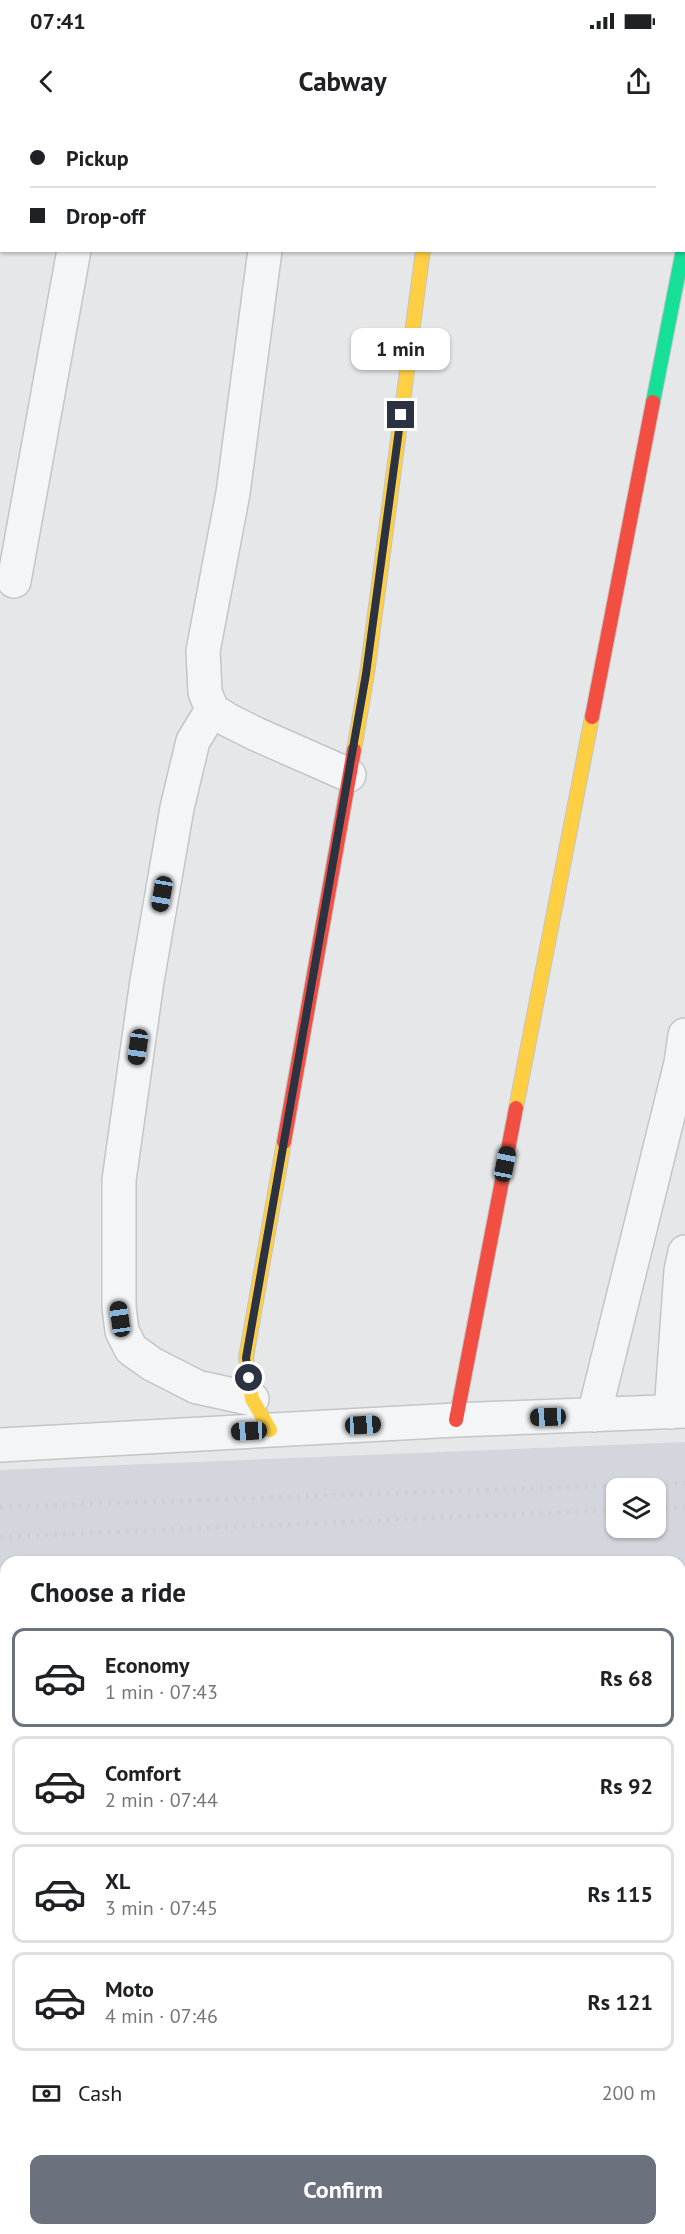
<!DOCTYPE html>
<meta charset="utf-8">
<style>
:root{--surface:#fff;--page:#f6f6f6;--text:#202124;--muted:#757577;--line:#e0e0e0;--accent:#6c727d}
body{margin:0;font-family:"PT Sans",sans-serif;background:var(--page);color:var(--text);height:100vh;display:flex;flex-direction:column;font-size:22px;white-space:nowrap}
*{box-sizing:border-box;margin:0}
p{font-size:20px;color:var(--muted)}
.icon{flex:none;width:33px;height:33px;fill:none;stroke:currentColor;stroke-width:2;stroke-linecap:round;stroke-linejoin:round}
.map{position:relative;flex:1;overflow:hidden}
.panel{position:absolute;left:0px;top:1436px;width:686px;height:680px;display:flex;flex-direction:column;background:var(--surface);border-radius:18px 18px 0 0;box-shadow:0 2px 4px #0004}
.panel>*{flex:none}
.top-card{position:absolute;left:0px;top:0px;width:686px;height:132px;box-shadow:0 2px 4px #0004;display:grid;align-content:center;height:132px;padding:0 30px;background:var(--surface)}
.buttons{position:absolute;left:606px;top:1358px;display:grid;gap:12px}
.buttons a{display:grid;place-items:center;width:60px;height:60px;border-radius:12px;background:var(--surface);box-shadow:0 2px 4px #0004;font-size:30px}
.end{position:absolute;width:27px;height:27px;margin:-14px;border:8px solid #2b3343;background:#fff;box-shadow:0 0 0 3px #fff}
.from{border-radius:50%}
.bubble{position:absolute;height:42px;border-radius:12px;background:var(--surface);box-shadow:0 2px 4px #0004;font-size:20px;font-weight:800;line-height:42px;text-align:center}
.car{position:absolute;width:18px;height:36px;margin:-18px -9px;border-radius:8px;box-shadow:0 0 4px 2px #0007;background:linear-gradient(#222 24%,#8ab4d8 0 40%,#222 0 76%,#8ab4d8 0 86%,#222 0)}
.top-card b{display:flex;align-items:center;gap:21px;height:57px;font-size:22px}
.top-card b+b{border-top:2px solid var(--line)}
.top-card i{width:15px;height:15px;background:var(--text)}
ul{padding:0;list-style:none}
li{display:flex;align-items:center;gap:18px;height:99px;margin:0 12px 9px;padding:0 18px;border:3px solid var(--line);border-radius:12px}
li div{flex:1}
li b{display:block;font-size:22px}
li em{font-style:normal;font-weight:800}
li.active{border-color:var(--accent)}
li>.icon{width:54px;height:54px;stroke-width:1.5}
h2{padding:0 30px;font-size:27px;line-height:72px}
.pay{display:flex;align-items:center;gap:15px;height:66px;padding:0 30px;font-size:22px}
.pay p{margin-inline-start:auto}
.primary-button{display:flex;gap:12px;margin-top:auto;padding:12px 30px}
.primary-button a{flex:1;height:69px;border-radius:12px;background:var(--accent);color:#fff;font-size:24px;font-weight:800;line-height:69px;text-align:center}
.status{display:flex;justify-content:space-between;align-items:center;height:42px;padding:0 30px;background:var(--surface);direction:ltr}
.status svg{height:16px;fill:currentColor}
header{display:flex;justify-content:space-between;align-items:center;height:78px;padding:0 30px;background:var(--surface);font-size:27px;font-weight:800}
.map>svg:first-child{display:block}
.built{fill:#d3d6dc;fill-rule:evenodd}
.building{fill:#cdcfd1}
.lines{fill:none;stroke-linecap:round;stroke-linejoin:round}
.lane-casing{stroke:#c3c5c7;stroke-width:22}
.street-casing{stroke:#c3c5c7;stroke-width:36}
.fast-casing{stroke:#c3c5c7;stroke-width:16}
.slow-casing{stroke:#c3c5c7;stroke-width:16}
.jam-casing{stroke:#c3c5c7;stroke-width:16}
.lane{stroke:#f4f5f6;stroke-width:20}
.street{stroke:#f4f5f6;stroke-width:33}
.fast{stroke:#16e098;stroke-width:14}
.slow{stroke:#ffcf43;stroke-width:14}
.jam{stroke:#f24e42;stroke-width:14}
.rail{stroke:#cecfd1;stroke-width:4.5;stroke-dasharray:3 6;stroke-linecap:butt}
.route{stroke:#2b3343;stroke-width:8}
</style>
<div class="status"><b>07:41</b><svg viewBox="0 0 49 12"><path d="M0 12V9h3v3zM5 12V6h3v6zM10 12V3h3v9zM15 12V0h3v12zM26 1h20v11H26zM47 4h2v5h-2z"/></svg></div>
<header><svg class="icon" aria-label="back" viewBox="0 0 24 24"><path d="M15 5l-7 7 7 7"/></svg>Cabway<svg class="icon" aria-label="share" viewBox="0 0 24 24"><path d="M12 15V3M7 8l5-5 5 5M5 13v7h14v-7"/></svg></header>
<div class="map">
<svg width="685" height="2114" viewBox="0 0 685 2114">
<rect width="100%" height="100%" fill="#e5e7e9"/>
<path class="built" d="M 685,1322 L 685,2114 L 0,2114 L 0,1478 L 6,1477 L 6,2109 L 680,2109 L 680,1442 L 196,1441 L 202,1440 L 6,1442 L 6,1447 L 0,1447 L 0,1350 ZM 616,1368 L 656,1368 L 656,1407 L 616,1407 Z"/>
<path class="building" d="M 680,1480 L 685,1481 L 685,1945 L 680,1944 Z
M 78,2109 L 177,2109 L 192,2113 L 76,2114 Z"/>
<g class="lines">
<defs>
<path id="lane" d="M 0,2031 L 6,2027
M 341,2109 L 360,2114"/>
<path id="street" d="M 481,0 L 497,2
M 97,2 L 97,0
M 285,2 L 286,0
M 441,2 L 441,0
M 684,14 L 684,0
M 265,130 L 233,373 L 203,531 L 205,572 L 212,590 L 228,600 L 256,614 L 349,655
M 14,461 L 74,130
M 212,590 L 193,621 L 177,688 L 147,861 L 119,1060 L 119,1187 L 122,1211 L 131,1229 L 152,1244 L 197,1267 L 252,1279
M 671,1292 L 681,1151 L 685,1132
M 594,1295 L 681,943 L 685,915
M 0,1325 L 456,1300 L 685,1291
M 680,1992 L 685,1992"/>
<path id="fast" d="M 653,282 L 683,130"/>
<path id="slow" d="M 354,630 L 367,554 L 423,130
M 516,988 L 592,597
M 270,1310 L 252,1279 L 246,1238 L 284,1022"/>
<path id="jam" d="M 592,597 L 653,282
M 284,1022 L 354,630
M 456,1300 L 516,988"/>
</defs>
<use href="#lane" class="lane-casing"/>
<use href="#street" class="street-casing"/>
<use href="#fast" class="fast-casing"/>
<use href="#slow" class="slow-casing"/>
<use href="#jam" class="jam-casing"/>
<use href="#lane" class="lane"/>
<use href="#street" class="street"/>
<use href="#fast" class="fast"/>
<use href="#slow" class="slow"/>
<use href="#jam" class="jam"/>
<path class="rail" d="M 0,1387 L 685,1363
M 656,1389 L 685,1387
M 0,1417 L 616,1390"/>
</g>
<g class="lines">
<path class="route" d="M 249,1258 L 246,1238 L 366,554 L 401,295"/>
</g>
</svg>
<div class="buttons">
<a><svg class="icon" aria-label="layers" viewBox="0 0 24 24"><path d="M12 4l9 5-9 5-9-5zM3 14l9 5 9-5"/></svg></a>
</div>
<i class="end from" style="left:249px;top:1258px"></i>
<i class="end" style="left:401px;top:295px"></i>
<div class="bubble" style="left:351px;top:208px;width:99px">1 min</div>
<i class="car" style="left:162px;top:774px;rotate:190deg"></i>
<i class="car" style="left:138px;top:927px;rotate:188deg"></i>
<i class="car" style="left:505px;top:1044px;rotate:11deg"></i>
<i class="car" style="left:120px;top:1199px;rotate:352deg"></i>
<i class="car" style="left:548px;top:1297px;rotate:268deg"></i>
<i class="car" style="left:363px;top:1305px;rotate:87deg"></i>
<i class="car" style="left:249px;top:1311px;rotate:267deg"></i>
<div class="top-card">
<b><i class="from"></i>Pickup</b>
<b><i></i>Drop-off</b>
</div>
<section class="panel">
<h2>Choose a ride</h2>
<ul>
<li class="active"><svg class="icon" aria-label="car" viewBox="0 0 24 24"><path d="M5 17H2v-5l4-1 3-4h7l3 4 3 1v5h-3M9 17h6M6 11h13"/><circle cx="7" cy="17" r="2"/><circle cx="17" cy="17" r="2"/></svg><div><b>Economy</b><p>1 min · 07:43</p></div><em>Rs 68</em></li>
<li><svg class="icon" aria-label="car" viewBox="0 0 24 24"><path d="M5 17H2v-5l4-1 3-4h7l3 4 3 1v5h-3M9 17h6M6 11h13"/><circle cx="7" cy="17" r="2"/><circle cx="17" cy="17" r="2"/></svg><div><b>Comfort</b><p>2 min · 07:44</p></div><em>Rs 92</em></li>
<li><svg class="icon" aria-label="car" viewBox="0 0 24 24"><path d="M5 17H2v-5l4-1 3-4h7l3 4 3 1v5h-3M9 17h6M6 11h13"/><circle cx="7" cy="17" r="2"/><circle cx="17" cy="17" r="2"/></svg><div><b>XL</b><p>3 min · 07:45</p></div><em>Rs 115</em></li>
<li><svg class="icon" aria-label="car" viewBox="0 0 24 24"><path d="M5 17H2v-5l4-1 3-4h7l3 4 3 1v5h-3M9 17h6M6 11h13"/><circle cx="7" cy="17" r="2"/><circle cx="17" cy="17" r="2"/></svg><div><b>Moto</b><p>4 min · 07:46</p></div><em>Rs 121</em></li>
</ul>
<div class="pay"><svg class="icon" aria-label="cash" viewBox="0 0 24 24"><path d="M3 7h18v10H3z"/><circle cx="12" cy="12" r="2"/></svg>Cash<p>200 m</p></div>
<div class="primary-button"><a>Confirm</a></div>
</section>
</div>
